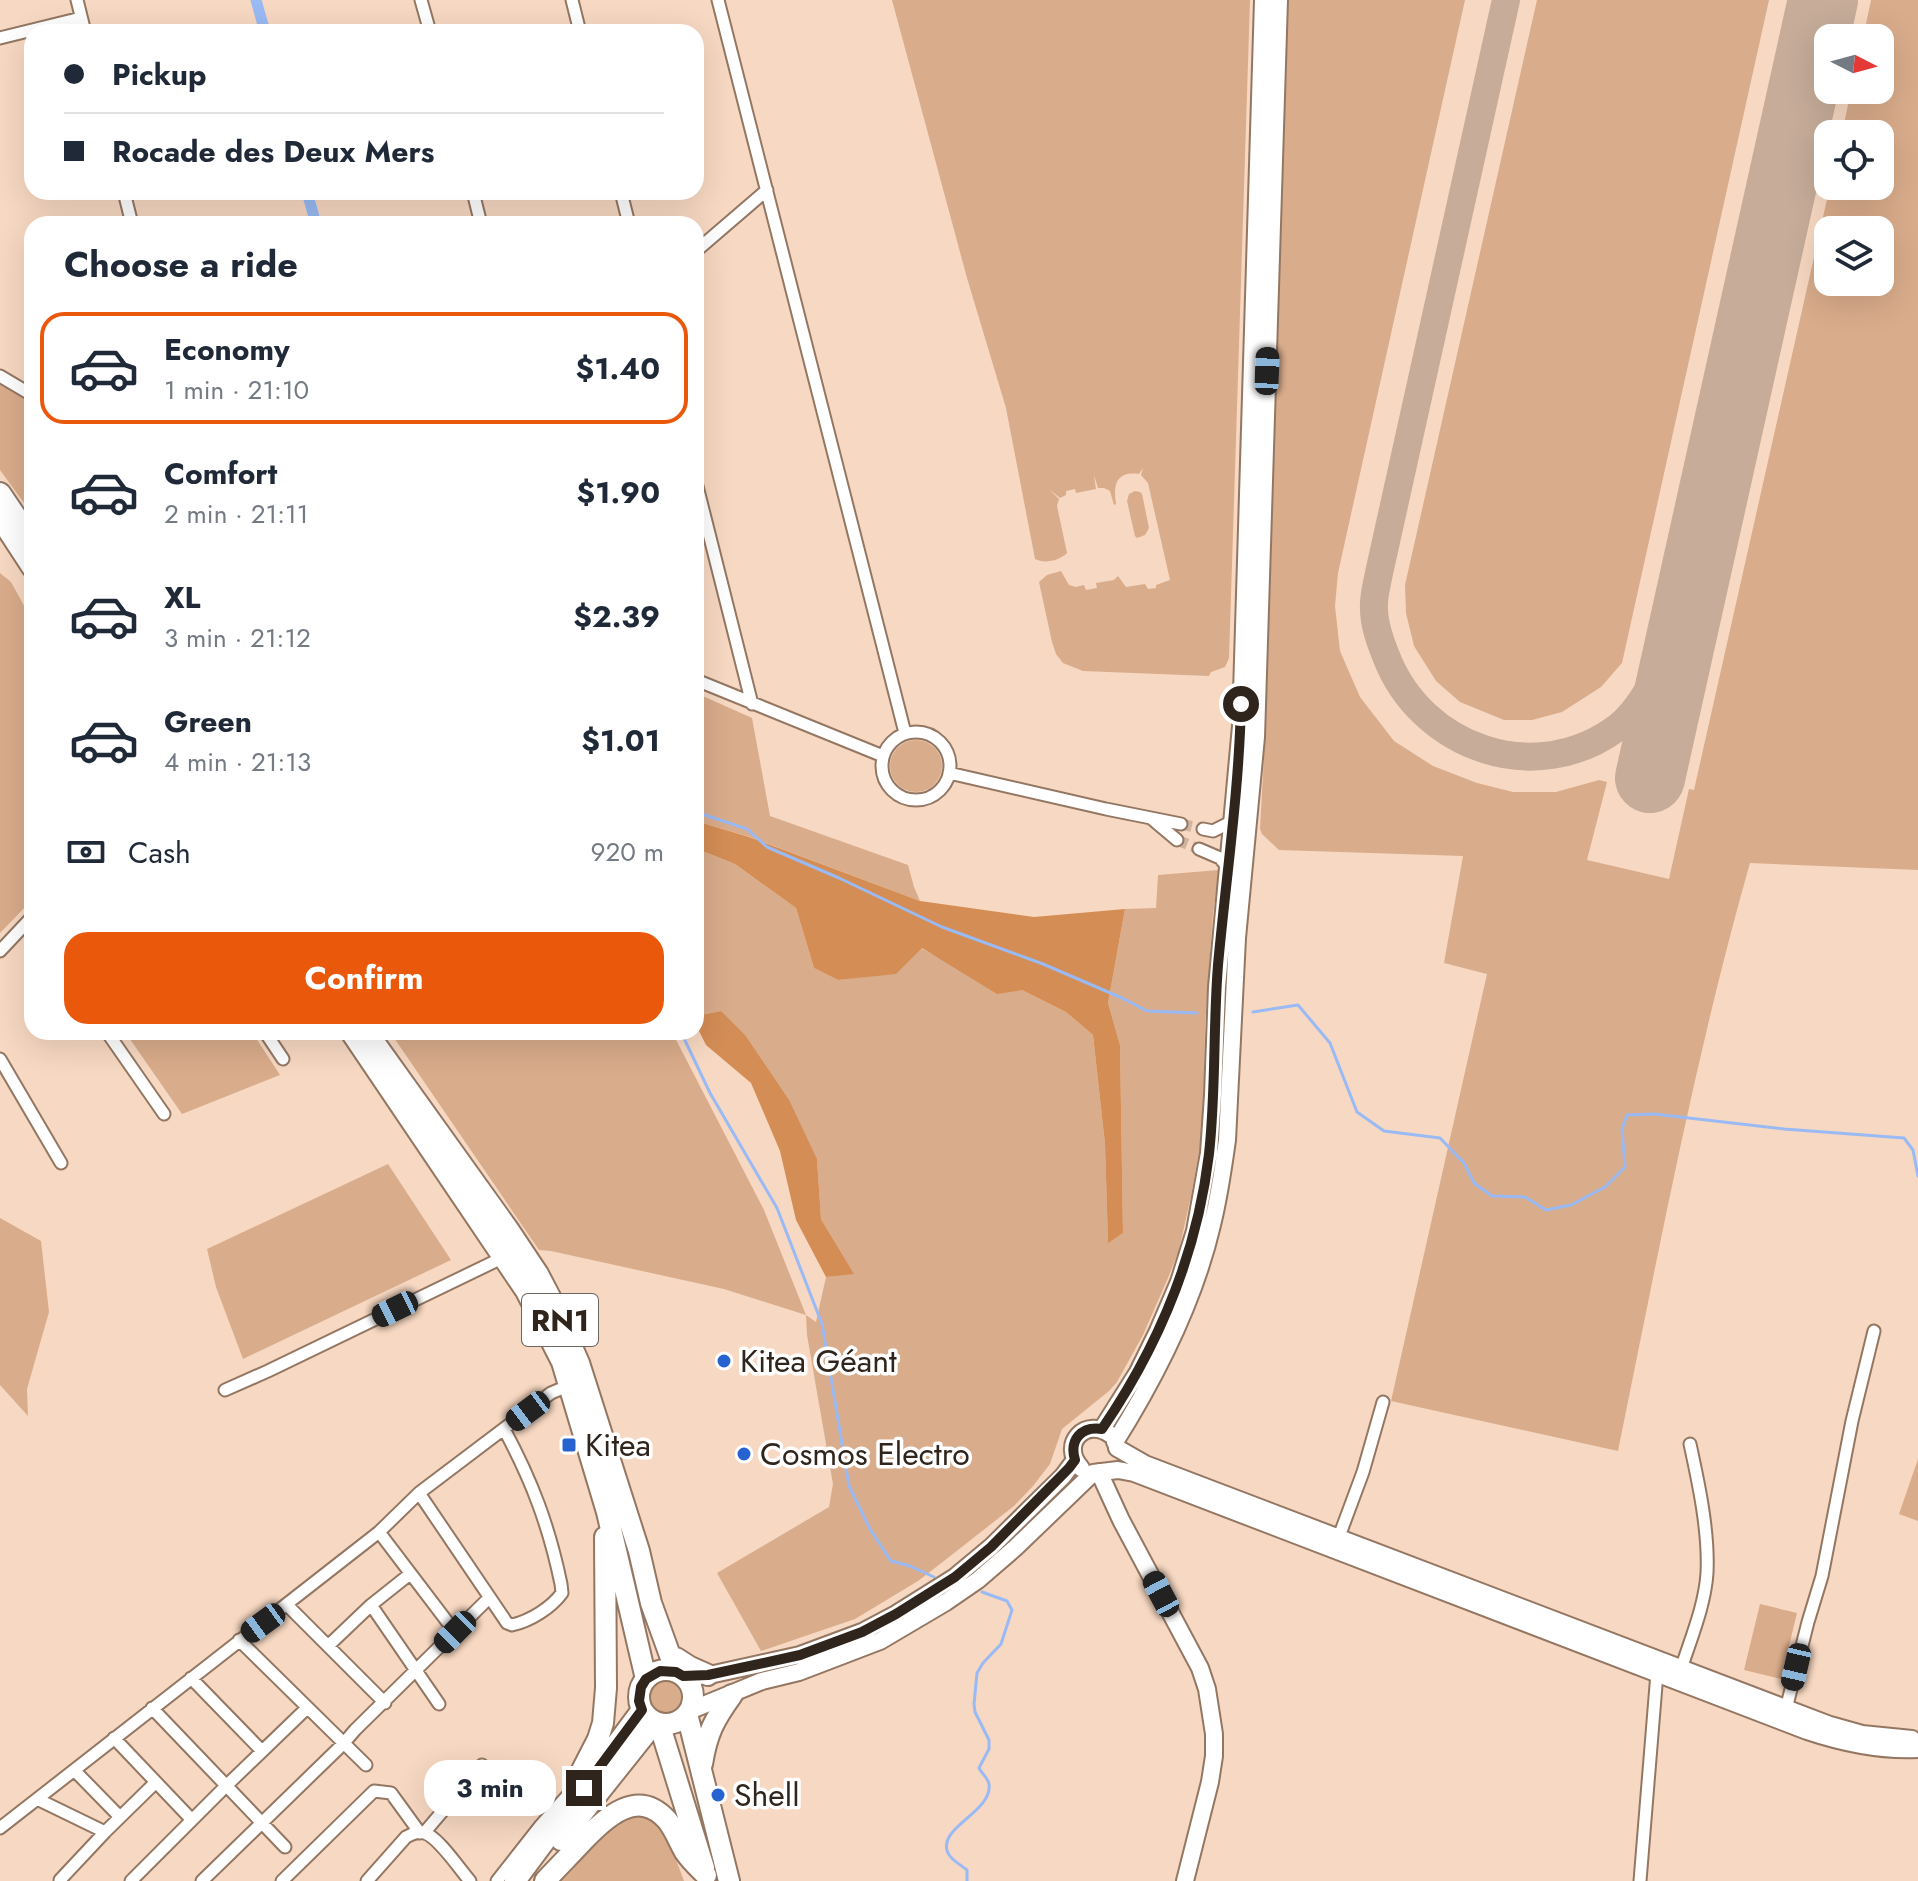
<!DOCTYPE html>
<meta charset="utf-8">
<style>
:root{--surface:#fff;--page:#f6f6f7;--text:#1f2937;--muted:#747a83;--line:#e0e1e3;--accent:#ea580c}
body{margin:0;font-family:Jost,sans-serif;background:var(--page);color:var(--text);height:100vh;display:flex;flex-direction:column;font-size:30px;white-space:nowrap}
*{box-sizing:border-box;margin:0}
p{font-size:26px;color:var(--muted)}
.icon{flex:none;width:44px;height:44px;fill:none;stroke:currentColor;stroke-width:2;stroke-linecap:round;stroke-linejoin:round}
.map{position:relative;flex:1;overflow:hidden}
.details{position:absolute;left:24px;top:216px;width:680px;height:824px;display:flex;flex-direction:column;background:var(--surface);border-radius:24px;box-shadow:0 8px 32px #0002}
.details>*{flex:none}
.banner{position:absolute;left:24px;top:24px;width:680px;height:176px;border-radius:24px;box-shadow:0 8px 32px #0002;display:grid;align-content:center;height:176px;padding:0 40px;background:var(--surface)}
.needle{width:52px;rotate:96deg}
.controls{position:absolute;left:1814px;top:24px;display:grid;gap:16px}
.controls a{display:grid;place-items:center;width:80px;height:80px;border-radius:16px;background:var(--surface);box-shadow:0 8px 32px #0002;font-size:40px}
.end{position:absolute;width:36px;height:36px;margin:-18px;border:10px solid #30251c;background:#fff;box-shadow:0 0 0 4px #fff}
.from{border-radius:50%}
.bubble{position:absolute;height:56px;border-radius:24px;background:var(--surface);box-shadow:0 8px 32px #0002;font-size:26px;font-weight:700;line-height:56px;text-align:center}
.car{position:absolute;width:24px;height:48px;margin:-24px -12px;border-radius:10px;box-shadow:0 0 6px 2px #0007;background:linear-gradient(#222 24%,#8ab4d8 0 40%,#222 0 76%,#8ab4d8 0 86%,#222 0)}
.banner b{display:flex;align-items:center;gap:28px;height:76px;font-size:30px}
.banner b+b{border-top:2px solid var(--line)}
.banner i{width:20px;height:20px;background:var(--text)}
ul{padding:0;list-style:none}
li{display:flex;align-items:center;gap:24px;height:112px;margin:0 16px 12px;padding:0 24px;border:4px solid transparent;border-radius:24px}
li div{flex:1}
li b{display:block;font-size:30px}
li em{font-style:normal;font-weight:700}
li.active{border-color:var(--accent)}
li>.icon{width:72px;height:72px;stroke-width:1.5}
h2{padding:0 40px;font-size:36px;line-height:96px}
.pay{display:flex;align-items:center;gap:20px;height:88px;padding:0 40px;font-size:30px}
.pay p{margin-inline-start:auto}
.primary-button{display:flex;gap:16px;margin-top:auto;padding:16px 40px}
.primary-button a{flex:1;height:92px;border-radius:24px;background:var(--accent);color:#fff;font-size:32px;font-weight:700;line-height:92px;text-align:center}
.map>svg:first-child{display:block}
.green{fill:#d9ac8b;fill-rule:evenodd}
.forest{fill:#d48d55}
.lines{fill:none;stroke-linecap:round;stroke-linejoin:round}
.stream{stroke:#99baf4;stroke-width:3}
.canal{stroke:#99baf4;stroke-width:11}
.taxiway{stroke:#c6ac99;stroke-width:28}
.runway{stroke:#c6ac99;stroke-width:70}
.street-tunnel{stroke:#cfb4a1;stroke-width:11;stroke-dasharray:11 5.5;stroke-linecap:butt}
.street-casing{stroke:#937763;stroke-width:15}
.secondary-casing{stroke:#937763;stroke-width:20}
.highway-casing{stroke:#937763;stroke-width:24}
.street{stroke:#fff;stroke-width:11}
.secondary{stroke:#fff;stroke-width:16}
.highway{stroke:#fff;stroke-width:20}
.route{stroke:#30251c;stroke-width:10}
.poi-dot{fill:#2663d0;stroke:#fff;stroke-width:3}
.labels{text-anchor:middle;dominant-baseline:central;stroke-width:7;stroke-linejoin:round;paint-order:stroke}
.shield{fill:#fff;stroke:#6e6660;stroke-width:2}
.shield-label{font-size:30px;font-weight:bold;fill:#30251c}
.poi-label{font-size:32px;fill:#30251c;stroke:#fff;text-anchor:start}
</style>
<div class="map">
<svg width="1918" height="1881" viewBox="0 0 1918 1881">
<rect width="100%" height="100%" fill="#f7d8c2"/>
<path class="green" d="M 892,0 L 1250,0 L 1229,658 L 1225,667 L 1211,672 L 1209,676 L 1083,671 L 1063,663 L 1056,654 L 1052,642 L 1039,582 L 1047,575 L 1061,571 L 1069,585 L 1076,587 L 1084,585 L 1086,590 L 1097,588 L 1096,583 L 1114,580 L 1118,576 L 1126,587 L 1145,584 L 1148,589 L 1156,588 L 1156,585 L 1170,580 L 1148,483 L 1141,475 L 1143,468 L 1139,474 C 1116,471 1113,485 1116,504 L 1114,505 L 1110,491 L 1104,488 L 1098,488 L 1094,475 L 1096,489 L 1076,493 L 1075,489 L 1066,491 L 1066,495 L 1060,498 L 1049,489 L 1059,499 L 1057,506 L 1067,553 C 1059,561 1044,564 1035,559 L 1006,408 L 967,278 Z
M 1288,0 L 1465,0 L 1338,573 L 1335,606 L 1340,651 L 1360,697 L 1394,741 L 1433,766 L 1477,783 L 1513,792 L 1556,792 L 1599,780 L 1607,782 L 1587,860 L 1669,879 L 1689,789 L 1694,790 L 1830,186 L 1880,186 L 1880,134 L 1842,134 L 1851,90 L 1880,90 L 1880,38 L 1863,38 L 1871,0 L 1918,0 L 1918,870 L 1750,863 C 1695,1056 1658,1255 1618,1451 L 1391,1401 L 1487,974 L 1444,963 L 1463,856 L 1279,850 L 1262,834 L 1260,829 L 1265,736 ZM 1828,230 L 1880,230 L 1880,282 L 1828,282 Z
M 1537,0 L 1769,0 L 1622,663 L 1601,687 L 1562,712 L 1532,720 L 1504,720 L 1460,702 L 1436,681 L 1414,646 L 1406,613 L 1405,585 Z
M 0,378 L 32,401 L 32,514 L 0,470 Z
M 1135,491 L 1140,492 L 1142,494 L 1149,528 L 1145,535 L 1137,538 L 1135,536 L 1127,501 L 1129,494 Z
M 0,573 L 11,582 L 32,620 L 32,900 L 0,933 Z
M 696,693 L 752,718 L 770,816 L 908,865 L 914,887 L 920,901 L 750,837 L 696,821 Z
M890 766a26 26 0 1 1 52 0a26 26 0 1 1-52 0Z
M 705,852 L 735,864 L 796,908 L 814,968 L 838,980 L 896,973 L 921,948 L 950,964 L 1022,990 L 1066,1012 L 1093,1035 L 1105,1144 L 1108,1242 L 1123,1233 L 1120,1045 L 1108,1003 L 1125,909 L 1156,908 L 1158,875 L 1219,870 L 1213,914 L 1205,1026 L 1204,1110 L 1200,1147 L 1191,1196 L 1179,1250 L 1168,1278 L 1143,1335 L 1117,1382 L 1109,1391 L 1062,1429 L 1050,1464 L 1033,1486 L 1014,1506 L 944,1561 L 918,1581 L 855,1619 L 761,1651 L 717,1573 L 829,1507 L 833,1484 L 807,1335 L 806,1315 L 724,1289 L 551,1251 L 539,1250 L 390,1032 L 672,1032 L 764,1210 L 806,1315 L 816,1322 L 826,1277 L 853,1273 L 821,1219 L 817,1159 L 721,1011 L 696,1016 L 696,855 Z
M 125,1032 L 252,1032 L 280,1075 L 182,1114 Z
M 388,1164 L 451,1260 L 243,1359 L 216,1287 L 207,1249 Z
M 0,1218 L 41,1241 L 49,1312 L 27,1389 L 28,1416 L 0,1385 Z
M 1918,1459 L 1918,1521 L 1899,1514 Z
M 1760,1604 L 1797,1613 L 1781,1679 L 1744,1670 Z
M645 1698a18 18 0 1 1 36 0a18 18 0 1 1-36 0Z
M 654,1810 L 665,1830 L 684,1881 L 556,1881 L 603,1832 L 632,1817 Z"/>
<path class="forest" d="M 696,821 L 749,837 L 920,901 L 1034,917 L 1125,909 L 1108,1003 L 1120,1045 L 1123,1233 L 1108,1243 L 1105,1144 L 1093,1035 L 1066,1012 L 1022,990 L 997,994 L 922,948 L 896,974 L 838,980 L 814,968 L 796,908 L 735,864 L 705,852 L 696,855 Z
M 721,1011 L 745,1035 L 789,1100 L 817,1159 L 821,1219 L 854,1274 L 826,1277 L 796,1220 L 780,1151 L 751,1083 L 706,1045 L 696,1025 L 696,1016 Z"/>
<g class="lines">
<path class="stream" d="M 696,812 L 747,829 L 767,847 L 839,878 L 942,927 L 1043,964 L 1122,998 L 1147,1011 L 1197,1013
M 1253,1012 L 1298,1005 L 1330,1043 L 1357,1112 L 1384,1131 L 1440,1138 L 1464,1163 L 1474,1183 L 1492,1196 L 1525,1197 L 1546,1210 L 1571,1205 L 1605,1187 L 1625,1167 L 1622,1129 L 1627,1115 L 1654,1114 L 1784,1129 L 1904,1138 L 1913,1150 L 1918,1176
M 681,1032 L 710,1093 L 777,1208 L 822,1324 L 849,1486 L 870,1529 L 891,1561 L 910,1566 L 934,1577
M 967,1881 L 967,1870 C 961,1865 951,1860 948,1853 C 936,1828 993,1812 989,1784 C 988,1778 982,1774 979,1768 L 989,1749 L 989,1740 L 975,1712 L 974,1704 L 977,1673 L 983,1663 L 1001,1644 L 1012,1610 L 1007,1601 L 982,1592"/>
<path class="canal" d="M 256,0 L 265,32
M 307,192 L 316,224"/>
<path class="taxiway" d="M 1506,0 L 1379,573 C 1377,584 1373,597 1374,609 C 1374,625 1380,641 1386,656 C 1421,748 1536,789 1618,727 C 1651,701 1673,639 1689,600"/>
<path class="runway" d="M 1650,778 L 1823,0"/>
<path class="street-tunnel" d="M 1181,824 L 1203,829
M 1177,840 L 1199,849"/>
<defs>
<path id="street" d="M 77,0 L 85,32
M 421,0 L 430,32
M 572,0 L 580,32
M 718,0 L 905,733
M 0,38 L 81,18
M 124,192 L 132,224
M 473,192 L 481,224
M 621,192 L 629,224
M 696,251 L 767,190
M 0,376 L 32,395
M 696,482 L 752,704
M 696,680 L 883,756
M882 766a34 34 0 1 1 68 0a34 34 0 1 1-68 0Z
M 949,773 L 1106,809 L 1181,824
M 1152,819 L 1177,840
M 1203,829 L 1213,831 L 1233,821
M 1199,849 L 1220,858 L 1228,868
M 0,951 L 32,917
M 107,1032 L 164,1114
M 265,1032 L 283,1059
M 0,1059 L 61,1163
M 225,1390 L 268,1371 L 504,1257
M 419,1493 L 507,1623 L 512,1625 C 530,1621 551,1608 562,1593 L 561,1584 C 549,1526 532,1481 504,1429
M 379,1532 L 455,1632
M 1337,1542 L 1363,1472 L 1383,1402
M 287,1605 L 385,1703
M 371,1605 L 439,1704
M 239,1640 L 366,1765
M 328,1646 L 371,1605 L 410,1574
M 1681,1669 C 1691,1638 1705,1605 1707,1573 C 1709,1532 1699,1485 1690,1444
M 191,1678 L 262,1751
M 152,1708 L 285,1847
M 1786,1709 L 1808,1622 L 1822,1576 L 1852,1421 L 1874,1331
M 114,1738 L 192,1820
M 74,1770 L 120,1817
M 37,1799 L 105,1832
M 0,1828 L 379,1532 L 419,1493 L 551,1393 L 570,1385
M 424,1833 L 482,1765
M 60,1880 L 105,1832 L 156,1782
M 131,1881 L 227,1785 L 307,1708
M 202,1881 L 343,1744 L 355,1730 L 489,1598
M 282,1881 L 374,1791 L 391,1793 L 420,1833
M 367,1881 L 406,1837 C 412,1834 417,1831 424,1833 C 438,1836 460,1870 470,1881
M 497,1881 L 541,1825 L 568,1795
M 1640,1881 L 1657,1673"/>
<path id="secondary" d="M 1102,1429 L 1138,1372 L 1158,1331 L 1179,1282 L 1195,1231 L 1209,1153 L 1213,1095 L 1217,987 L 1241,726 L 1263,0
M 1115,1442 C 1157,1375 1194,1302 1212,1225 C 1219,1197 1223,1169 1227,1140 L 1237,938 L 1256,737 L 1279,0
M 1117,1448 L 1145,1464 L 1830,1725 L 1862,1734 L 1912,1739
M 1081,1468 C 1059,1444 1086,1416 1111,1435
M 1099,1472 L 1121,1520 L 1200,1668 L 1207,1689 L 1214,1734 L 1214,1756 L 1210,1782 L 1185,1881
M 698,1676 L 714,1674 L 800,1655 L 862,1632 L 896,1614 L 955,1577 L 991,1547 L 1063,1476 L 1075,1460
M 689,1711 L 762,1681 L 799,1672 L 880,1641 L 946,1602 L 978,1580 L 1015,1548 L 1093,1473 L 1118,1470 L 1134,1473 L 1807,1731 C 1843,1743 1880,1751 1918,1749"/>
<path id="highway" d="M 0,493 L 32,540
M 0,518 L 32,567
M 351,1032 L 526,1291 L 562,1362 L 607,1512 L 646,1679
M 367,1032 L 508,1229 L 538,1274 L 550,1297 L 579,1363 L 639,1551 L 651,1603 L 676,1672
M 676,1658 L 690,1667 L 708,1675
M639 1697a27 27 0 1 1 54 0a27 27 0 1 1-54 0Z
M 687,1714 L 729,1881
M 659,1723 L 704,1868
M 702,1764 C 707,1733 714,1720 732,1695
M 572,1803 L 579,1776 L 598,1739 L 603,1723 L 606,1688 L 605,1537
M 561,1840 L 655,1722
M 515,1881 L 642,1710
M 545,1881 C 558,1867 571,1854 584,1840 C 606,1818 637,1787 667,1820 C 675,1830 679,1842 685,1852 C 691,1861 699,1868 706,1875"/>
</defs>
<use href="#street" class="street-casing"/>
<use href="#secondary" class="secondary-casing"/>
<use href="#highway" class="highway-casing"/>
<use href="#street" class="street"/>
<use href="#secondary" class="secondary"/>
<use href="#highway" class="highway"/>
</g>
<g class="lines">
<path class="route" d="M 584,1788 L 642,1710 L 639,1701 L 641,1687 L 646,1679 L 660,1671 L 676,1672 L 683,1676 L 708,1675 L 800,1655 L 862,1632 L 896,1614 L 955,1577 L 991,1547 L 1069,1468 L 1075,1460 C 1069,1440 1081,1426 1102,1429 C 1158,1347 1197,1254 1209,1154 C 1216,1091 1213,1028 1218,965 C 1226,878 1239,792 1241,704"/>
</g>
<g class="poi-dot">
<circle cx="724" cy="1361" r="8"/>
<rect x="561" y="1437" width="16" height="16" rx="4"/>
<circle cx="744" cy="1454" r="8"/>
<circle cx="718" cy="1795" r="8"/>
</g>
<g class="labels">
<rect class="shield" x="522" y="1294" width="76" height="52" rx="6"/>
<g class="shield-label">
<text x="560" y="1320">RN1</text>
</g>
<g class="poi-label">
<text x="740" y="1361">Kitea Géant</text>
<text x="585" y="1445">Kitea</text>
<text x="760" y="1454">Cosmos Electro</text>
<text x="734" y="1795">Shell</text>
</g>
</g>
</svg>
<div class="controls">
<a><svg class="needle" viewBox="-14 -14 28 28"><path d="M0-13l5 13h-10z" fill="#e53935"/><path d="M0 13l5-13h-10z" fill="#747a83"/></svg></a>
<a><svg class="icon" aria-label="locate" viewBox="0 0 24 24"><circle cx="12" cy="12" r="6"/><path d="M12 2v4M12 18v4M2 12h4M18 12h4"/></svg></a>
<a><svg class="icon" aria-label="layers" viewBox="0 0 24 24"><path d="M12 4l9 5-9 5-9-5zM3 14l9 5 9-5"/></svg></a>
</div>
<i class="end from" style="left:1241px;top:704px"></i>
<i class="end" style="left:584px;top:1788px"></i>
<div class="bubble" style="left:424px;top:1760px;width:132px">3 min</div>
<i class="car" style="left:1267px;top:371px;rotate:2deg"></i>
<i class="car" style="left:395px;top:1309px;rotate:244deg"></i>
<i class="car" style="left:528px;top:1411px;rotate:233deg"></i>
<i class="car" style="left:1161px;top:1594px;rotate:332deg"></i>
<i class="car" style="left:263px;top:1623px;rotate:234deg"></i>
<i class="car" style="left:455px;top:1632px;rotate:225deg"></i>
<i class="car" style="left:1796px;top:1667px;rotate:193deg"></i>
<div class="banner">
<b><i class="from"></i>Pickup</b>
<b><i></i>Rocade des Deux Mers</b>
</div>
<section class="details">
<h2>Choose a ride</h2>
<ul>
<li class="active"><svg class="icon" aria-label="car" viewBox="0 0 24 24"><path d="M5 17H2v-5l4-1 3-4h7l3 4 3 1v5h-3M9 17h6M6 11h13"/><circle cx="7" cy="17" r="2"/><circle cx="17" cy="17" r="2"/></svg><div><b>Economy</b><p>1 min · 21:10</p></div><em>$1.40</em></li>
<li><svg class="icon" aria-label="car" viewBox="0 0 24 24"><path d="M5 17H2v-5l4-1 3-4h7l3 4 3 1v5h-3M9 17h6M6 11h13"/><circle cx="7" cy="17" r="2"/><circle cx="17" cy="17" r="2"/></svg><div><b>Comfort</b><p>2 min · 21:11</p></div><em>$1.90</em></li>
<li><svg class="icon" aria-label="car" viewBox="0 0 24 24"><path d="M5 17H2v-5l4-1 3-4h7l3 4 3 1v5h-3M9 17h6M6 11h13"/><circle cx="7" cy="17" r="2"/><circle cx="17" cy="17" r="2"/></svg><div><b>XL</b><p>3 min · 21:12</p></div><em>$2.39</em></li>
<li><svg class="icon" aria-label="car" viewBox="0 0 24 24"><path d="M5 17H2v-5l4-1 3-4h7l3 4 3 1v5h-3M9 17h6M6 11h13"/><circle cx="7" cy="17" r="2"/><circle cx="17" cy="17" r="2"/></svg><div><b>Green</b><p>4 min · 21:13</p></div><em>$1.01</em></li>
</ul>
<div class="pay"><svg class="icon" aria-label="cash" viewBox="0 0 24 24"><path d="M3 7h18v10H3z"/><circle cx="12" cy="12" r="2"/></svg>Cash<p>920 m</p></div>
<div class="primary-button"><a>Confirm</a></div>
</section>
</div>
